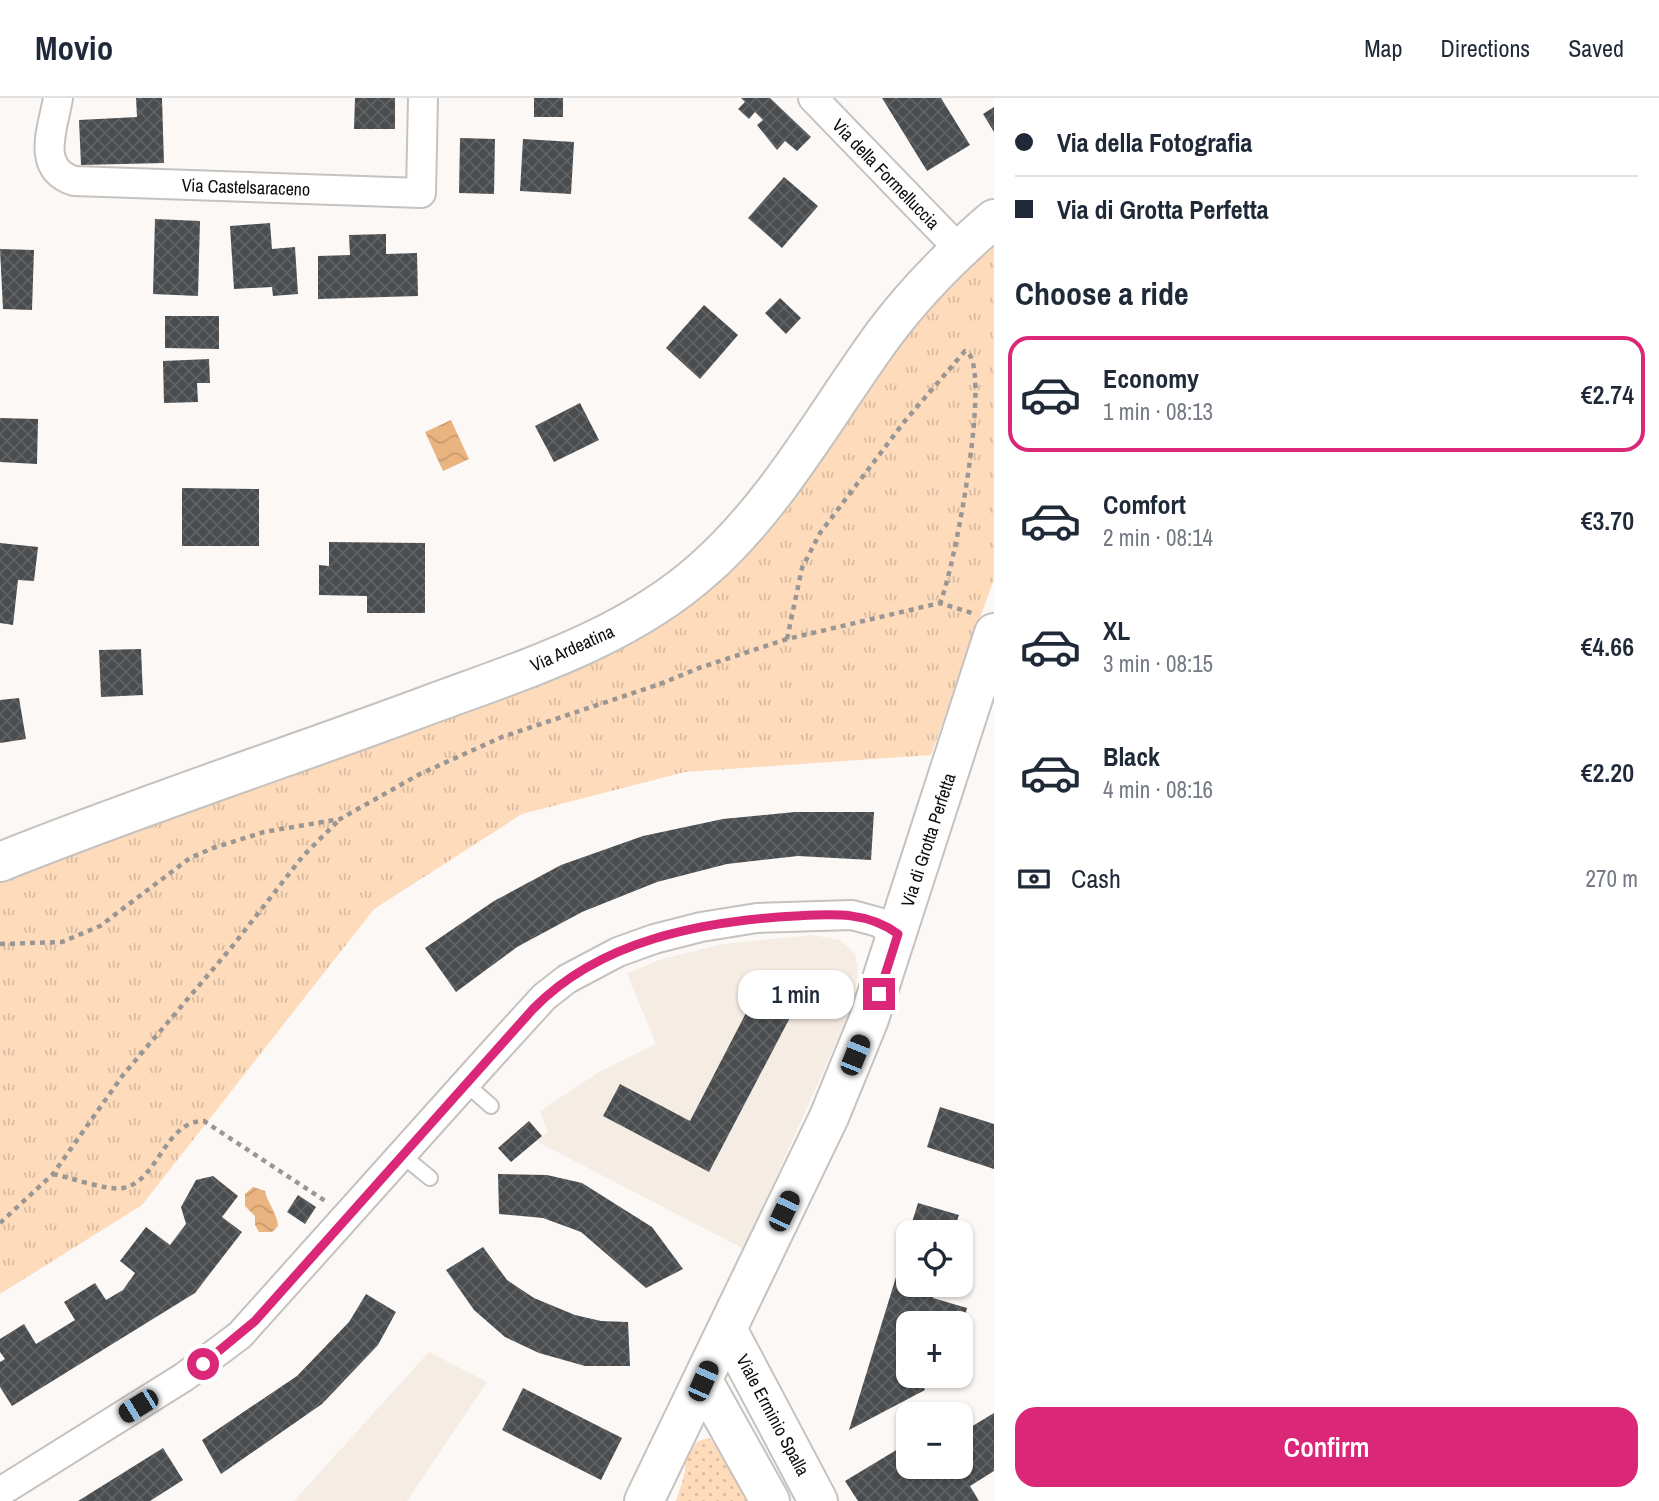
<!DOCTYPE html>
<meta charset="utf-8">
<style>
:root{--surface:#fff;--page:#f6f6f7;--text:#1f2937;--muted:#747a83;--line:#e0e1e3;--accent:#db2777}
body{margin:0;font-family:"Archivo Narrow",sans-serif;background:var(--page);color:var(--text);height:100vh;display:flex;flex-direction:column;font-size:26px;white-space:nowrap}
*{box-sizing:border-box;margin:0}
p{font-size:23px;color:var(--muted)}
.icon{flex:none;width:38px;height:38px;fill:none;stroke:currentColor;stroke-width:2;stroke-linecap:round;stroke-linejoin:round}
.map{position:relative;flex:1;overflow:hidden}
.side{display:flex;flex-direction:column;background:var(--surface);width:665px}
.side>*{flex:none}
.guide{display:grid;align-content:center;height:154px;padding:0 21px;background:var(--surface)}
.controls{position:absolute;left:896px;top:1122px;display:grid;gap:14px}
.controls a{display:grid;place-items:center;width:77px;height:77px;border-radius:14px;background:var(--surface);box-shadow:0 2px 5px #0004;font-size:35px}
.end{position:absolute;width:32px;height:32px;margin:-16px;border:9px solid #db2777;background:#fff;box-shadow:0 0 0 4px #fff}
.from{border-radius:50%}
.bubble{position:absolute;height:49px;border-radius:21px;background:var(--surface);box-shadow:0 2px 5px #0004;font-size:23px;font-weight:600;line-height:49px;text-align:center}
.car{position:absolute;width:21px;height:42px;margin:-21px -10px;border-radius:9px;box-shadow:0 0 5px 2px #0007;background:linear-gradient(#222 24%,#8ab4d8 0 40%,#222 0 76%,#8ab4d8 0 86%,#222 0)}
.guide b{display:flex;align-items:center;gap:24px;height:66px;font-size:26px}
.guide b+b{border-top:2px solid var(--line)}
.guide i{width:18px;height:18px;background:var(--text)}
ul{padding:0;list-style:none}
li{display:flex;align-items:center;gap:21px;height:116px;margin:0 14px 10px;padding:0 7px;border:4px solid transparent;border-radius:21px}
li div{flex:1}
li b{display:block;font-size:26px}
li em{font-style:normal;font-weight:600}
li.on{border-color:var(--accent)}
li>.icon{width:63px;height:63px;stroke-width:1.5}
h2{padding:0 21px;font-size:32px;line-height:84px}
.pay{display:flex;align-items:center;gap:18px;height:77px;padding:0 21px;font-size:26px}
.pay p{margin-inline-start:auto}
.action{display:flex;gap:14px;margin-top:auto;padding:14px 21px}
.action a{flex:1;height:80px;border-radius:21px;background:var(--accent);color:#fff;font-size:28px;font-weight:600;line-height:80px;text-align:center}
header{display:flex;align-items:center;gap:42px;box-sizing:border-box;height:98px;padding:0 35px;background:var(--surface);border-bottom:2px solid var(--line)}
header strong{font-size:33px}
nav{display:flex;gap:38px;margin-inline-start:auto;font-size:24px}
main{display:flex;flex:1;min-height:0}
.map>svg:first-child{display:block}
.built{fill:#f5ece3}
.park{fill:url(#park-tufts)}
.garden{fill:url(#garden-dots)}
.water{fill:url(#water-waves)}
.building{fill:url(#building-cross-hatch)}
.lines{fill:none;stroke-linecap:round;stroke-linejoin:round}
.lane-casing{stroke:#c5c2bf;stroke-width:18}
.street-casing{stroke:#c5c2bf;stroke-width:32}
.secondary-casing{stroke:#c5c2bf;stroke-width:42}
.path{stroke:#999694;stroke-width:4.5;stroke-dasharray:5 5;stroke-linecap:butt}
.lane{stroke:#fff;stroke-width:14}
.street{stroke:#fff;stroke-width:28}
.secondary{stroke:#fff;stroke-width:38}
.route{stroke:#db2777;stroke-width:9}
.labels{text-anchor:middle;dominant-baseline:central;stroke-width:7;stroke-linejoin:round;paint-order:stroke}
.street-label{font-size:18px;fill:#0f0e0d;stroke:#fff}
</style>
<header>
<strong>Movio</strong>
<nav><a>Map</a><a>Directions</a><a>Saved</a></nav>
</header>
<main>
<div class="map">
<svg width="994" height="1403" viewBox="0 0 994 1403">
<defs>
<pattern id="park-tufts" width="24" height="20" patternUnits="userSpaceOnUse" patternTransform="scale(1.75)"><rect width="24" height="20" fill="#fedbbb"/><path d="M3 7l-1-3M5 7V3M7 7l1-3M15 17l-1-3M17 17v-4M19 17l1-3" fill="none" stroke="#d8bba0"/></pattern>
<pattern id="garden-dots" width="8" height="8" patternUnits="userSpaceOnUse" patternTransform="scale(1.75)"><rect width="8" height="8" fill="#fedbbb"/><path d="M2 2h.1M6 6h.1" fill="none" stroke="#d8bba0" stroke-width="1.8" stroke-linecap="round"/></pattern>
<pattern id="water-waves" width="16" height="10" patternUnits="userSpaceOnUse" patternTransform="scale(1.75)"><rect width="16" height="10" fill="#eab480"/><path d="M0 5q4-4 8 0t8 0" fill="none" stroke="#c89a6d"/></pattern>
<pattern id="building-cross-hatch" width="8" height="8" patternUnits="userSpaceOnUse" patternTransform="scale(1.75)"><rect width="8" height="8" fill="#4a4d4f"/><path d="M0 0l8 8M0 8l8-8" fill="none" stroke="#606264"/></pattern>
</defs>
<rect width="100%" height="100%" fill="#fcf8f5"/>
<path class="built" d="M 812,837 L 840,842 L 855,856 L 858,872 L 854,904 L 744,1151 L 536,1043 L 548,1034 L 540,1013 L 599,974 L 656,946 L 627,875 L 662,861 L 723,846 Z
M 429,1254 L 487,1284 L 407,1403 L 294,1403 Z"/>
<path class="park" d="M 994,139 L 994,481 L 931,657 L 685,674 L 522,716 L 374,811 L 142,1107 L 0,1196 L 0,782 L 706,492 L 785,414 L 933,197 Z"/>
<path class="garden" d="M 709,1340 L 721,1352 L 747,1403 L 676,1403 L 685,1375 L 685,1358 L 698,1343 Z"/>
<path class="water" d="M 451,322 L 469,361 L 443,373 L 425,334 Z
M 253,1089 L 265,1093 C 267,1104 278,1117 278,1128 L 272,1134 L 259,1134 L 255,1127 L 255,1118 L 245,1108 L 245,1096 Z"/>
<path class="building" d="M 136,0 L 162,0 L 164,65 L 81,67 L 79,22 L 137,19 Z
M 355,0 L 395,0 L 395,31 L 354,31 Z
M 534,0 L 563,0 L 563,19 L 534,19 Z
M 741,0 L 770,0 L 811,39 L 797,53 L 785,43 L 777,52 L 757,27 L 763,22 L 755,14 L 749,21 L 738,11 L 745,4 Z
M 882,0 L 941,0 L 970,47 L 927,73 Z
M 994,9 L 994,34 L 983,16 Z
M 460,40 L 495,41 L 494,96 L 459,95 Z
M 523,41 L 574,44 L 571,96 L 520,93 Z
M 784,79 L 818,108 L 782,150 L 748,120 Z
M 155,121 L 200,123 L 198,198 L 153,196 Z
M 270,125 L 272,151 L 295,149 L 298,196 L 273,198 L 272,189 L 234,191 L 230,128 Z
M 386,136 L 386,156 L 417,155 L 418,198 L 318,201 L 318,158 L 350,157 L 349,137 Z
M 0,151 L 34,152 L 32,212 L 3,211 Z
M 780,200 L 801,220 L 786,236 L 765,215 Z
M 704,207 L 738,237 L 700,281 L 666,250 Z
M 165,218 L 219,218 L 219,251 L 165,250 Z
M 209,261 L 210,285 L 197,285 L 198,304 L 164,305 L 163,263 Z
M 580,305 L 599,342 L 554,364 L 535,328 Z
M 0,320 L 38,321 L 37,366 L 0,364 Z
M 182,390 L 259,391 L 259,448 L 182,448 Z
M 329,444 L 425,445 L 425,515 L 367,515 L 367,498 L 319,497 L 319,467 L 329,468 Z
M 0,445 L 38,449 L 34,483 L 18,482 L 13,527 L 0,525 Z
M 141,551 L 143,597 L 101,599 L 99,552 Z
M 19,600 L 26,641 L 0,645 L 0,602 Z
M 795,714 L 874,714 L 871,762 L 798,758 L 727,766 L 657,784 L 582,814 L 517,849 L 456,894 L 425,850 L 494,803 L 561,767 L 643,738 L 723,721 Z
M 788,879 L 806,889 L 709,1074 L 603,1018 L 620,986 L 690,1023 L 762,884 L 780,893 Z
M 940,1009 L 994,1026 L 994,1071 L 927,1049 Z
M 529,1023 L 542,1038 L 511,1064 L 498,1050 Z
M 498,1076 L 547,1077 L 582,1085 L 652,1129 L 683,1171 L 646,1190 L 581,1134 L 543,1120 L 499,1116 Z
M 213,1078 L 238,1098 L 222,1119 L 242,1134 L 195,1195 L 12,1308 L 0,1289 L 0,1264 L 5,1261 L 0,1254 L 0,1241 L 24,1226 L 36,1246 L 75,1222 L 64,1204 L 95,1185 L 106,1202 L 123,1192 L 135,1175 L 120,1163 L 146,1129 L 170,1147 L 186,1126 L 181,1109 L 196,1082 Z
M 298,1097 L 316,1109 L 305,1126 L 287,1114 Z
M 918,1105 L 959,1117 L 953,1134 L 909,1134 Z
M 908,1140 L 908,1186 L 937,1186 L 933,1200 L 967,1210 L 963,1225 L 908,1225 L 908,1278 L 917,1278 L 925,1292 L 849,1332 Z
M 483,1149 L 507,1182 L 534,1200 L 575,1217 L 601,1223 L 628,1224 L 630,1268 L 585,1268 L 539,1255 L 505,1239 L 474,1212 L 446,1172 Z
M 366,1196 L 396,1214 L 378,1247 L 322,1306 L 221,1376 L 202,1342 L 297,1278 L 349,1224 Z
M 523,1290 L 622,1340 L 601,1382 L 502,1332 Z
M 994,1315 L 994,1373 L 970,1388 L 979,1403 L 858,1403 L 845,1383 L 908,1345 L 908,1368 L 961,1368 L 961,1335 Z
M 163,1350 L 183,1382 L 150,1403 L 78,1403 Z"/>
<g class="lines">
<defs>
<path id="lane" d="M 466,986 L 491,1008
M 403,1058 L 430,1080"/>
<path id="street" d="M 58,0 C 53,31 35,70 74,83 L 421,95 L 423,0
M 813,0 L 959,151
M 0,1394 L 184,1279 L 240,1237 L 492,956 L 544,899 L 567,881 L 618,854 L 654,841 L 701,829 L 757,820 L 852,817 L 878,824 L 898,836"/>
<path id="secondary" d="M 0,764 C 137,709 277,663 415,612 C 516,574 624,543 705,470 C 779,404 826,315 884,236 C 916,193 953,156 994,121
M 727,1231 L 818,1403
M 703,1283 L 770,1403
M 644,1403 L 829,1019 L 869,921 L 994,535"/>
</defs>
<use href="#lane" class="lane-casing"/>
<use href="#street" class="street-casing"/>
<use href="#secondary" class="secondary-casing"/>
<path class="path" d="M 787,541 L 802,470 L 820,435 L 904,324 L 965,253 C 994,261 955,470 940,505
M 0,846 L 62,844 L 100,828 L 190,760 L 213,750 L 264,734 L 340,721 L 420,676 L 502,639 L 660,586 L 699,570 L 787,541 L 940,505 L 972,515
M 53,1076 C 69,1079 107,1093 123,1090 C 159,1083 164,1023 204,1023 L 327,1104
M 0,1125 L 53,1076 L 123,977 L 231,850 L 303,758 L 339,722"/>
<use href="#lane" class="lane"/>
<use href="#street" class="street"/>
<use href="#secondary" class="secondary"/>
</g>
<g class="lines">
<path class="route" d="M 203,1266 L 255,1223 L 533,911 C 600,842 703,823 795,818 C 832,816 867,813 898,836 L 879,896"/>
</g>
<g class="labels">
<g class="street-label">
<text transform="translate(886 76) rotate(46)">Via della Formelluccia</text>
<text transform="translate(246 89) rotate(2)">Via Castelsaraceno</text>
<text transform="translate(572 550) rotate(-24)">Via Ardeatina</text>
<text transform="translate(928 742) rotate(-72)">Via di Grotta Perfetta</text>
<text transform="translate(773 1317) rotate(62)">Viale Erminio Spalla</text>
</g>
</g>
</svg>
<div class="controls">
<a><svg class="icon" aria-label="locate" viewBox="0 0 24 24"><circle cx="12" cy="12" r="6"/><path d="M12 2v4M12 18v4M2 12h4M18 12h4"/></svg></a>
<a>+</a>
<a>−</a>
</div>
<i class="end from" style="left:203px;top:1266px"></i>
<i class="end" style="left:879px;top:896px"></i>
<div class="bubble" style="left:738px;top:872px;width:116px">1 min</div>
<i class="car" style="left:855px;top:957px;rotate:22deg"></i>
<i class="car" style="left:784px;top:1113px;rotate:25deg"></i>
<i class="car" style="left:703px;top:1283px;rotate:24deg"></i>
<i class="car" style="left:138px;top:1308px;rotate:238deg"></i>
</div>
<section class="side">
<div class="guide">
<b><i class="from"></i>Via della Fotografia</b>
<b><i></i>Via di Grotta Perfetta</b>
</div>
<h2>Choose a ride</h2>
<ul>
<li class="on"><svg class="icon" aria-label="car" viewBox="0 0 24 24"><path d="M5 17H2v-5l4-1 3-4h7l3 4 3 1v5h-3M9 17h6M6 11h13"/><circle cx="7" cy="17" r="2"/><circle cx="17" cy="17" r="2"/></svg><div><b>Economy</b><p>1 min · 08:13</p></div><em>€2.74</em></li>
<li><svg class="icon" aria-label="car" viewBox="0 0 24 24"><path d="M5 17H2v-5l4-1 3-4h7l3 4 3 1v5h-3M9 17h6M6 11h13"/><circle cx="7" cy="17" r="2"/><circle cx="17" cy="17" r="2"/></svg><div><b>Comfort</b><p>2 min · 08:14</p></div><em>€3.70</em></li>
<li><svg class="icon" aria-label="car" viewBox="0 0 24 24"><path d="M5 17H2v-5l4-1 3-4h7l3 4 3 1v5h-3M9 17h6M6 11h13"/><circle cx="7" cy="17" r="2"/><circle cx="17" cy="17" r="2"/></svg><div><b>XL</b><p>3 min · 08:15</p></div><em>€4.66</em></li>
<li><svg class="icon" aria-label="car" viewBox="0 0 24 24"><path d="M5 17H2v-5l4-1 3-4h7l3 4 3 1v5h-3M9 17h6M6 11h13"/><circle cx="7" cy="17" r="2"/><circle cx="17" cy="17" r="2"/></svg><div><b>Black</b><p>4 min · 08:16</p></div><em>€2.20</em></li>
</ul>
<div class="pay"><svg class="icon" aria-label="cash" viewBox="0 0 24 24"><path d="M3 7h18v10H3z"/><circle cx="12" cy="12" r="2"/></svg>Cash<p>270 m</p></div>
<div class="action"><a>Confirm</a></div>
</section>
</main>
